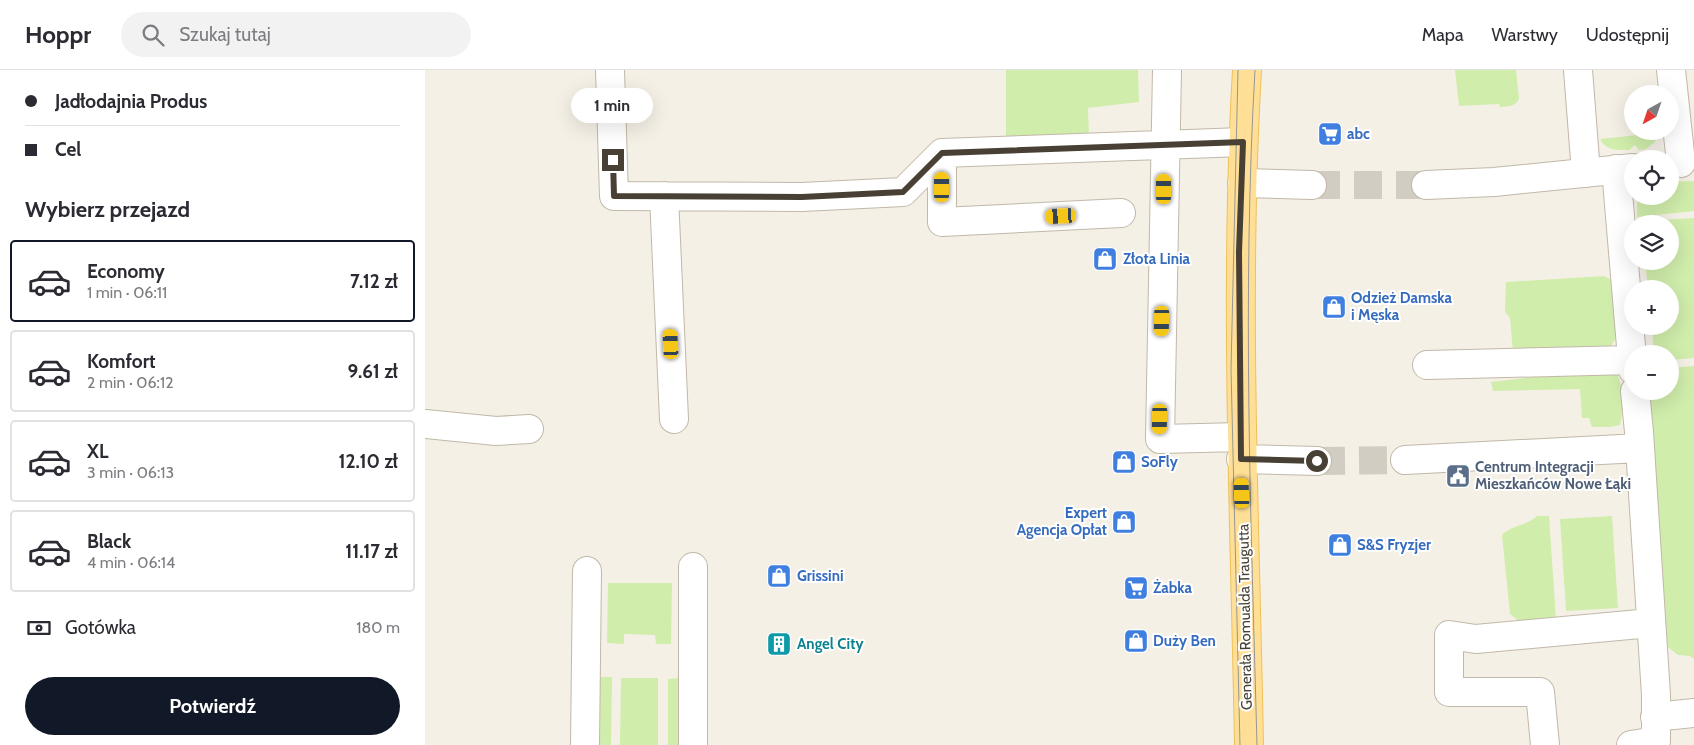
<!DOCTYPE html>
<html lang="pl">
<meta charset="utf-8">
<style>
:root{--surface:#fff;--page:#f2f2f3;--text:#2b2b33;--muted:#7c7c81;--line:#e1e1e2;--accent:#111827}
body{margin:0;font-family:Cabin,sans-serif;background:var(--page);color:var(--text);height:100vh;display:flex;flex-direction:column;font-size:19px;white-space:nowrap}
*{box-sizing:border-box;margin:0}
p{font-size:16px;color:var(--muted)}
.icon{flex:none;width:28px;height:28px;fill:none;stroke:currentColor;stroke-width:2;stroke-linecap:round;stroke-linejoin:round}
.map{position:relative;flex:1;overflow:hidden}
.sheet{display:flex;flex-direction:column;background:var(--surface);width:425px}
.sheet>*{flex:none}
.hud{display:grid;align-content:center;height:110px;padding:0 25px;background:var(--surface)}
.needle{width:32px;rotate:220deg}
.tools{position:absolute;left:1199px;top:15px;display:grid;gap:10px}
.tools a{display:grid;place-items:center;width:55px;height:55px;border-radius:50%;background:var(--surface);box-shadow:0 5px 20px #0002;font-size:25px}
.end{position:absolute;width:22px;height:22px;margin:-11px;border:6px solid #484035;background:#fff;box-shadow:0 0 0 2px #fff}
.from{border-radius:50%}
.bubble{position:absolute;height:35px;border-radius:18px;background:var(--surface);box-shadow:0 5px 20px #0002;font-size:16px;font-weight:700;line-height:35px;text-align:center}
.car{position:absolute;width:15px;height:30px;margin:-15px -8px;border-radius:6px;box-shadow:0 0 4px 1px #0007;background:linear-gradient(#f5c518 24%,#345 0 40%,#f5c518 0 76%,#345 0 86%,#f5c518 0)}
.hud b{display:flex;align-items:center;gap:18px;height:48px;font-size:19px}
.hud b+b{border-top:1px solid var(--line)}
.hud i{width:12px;height:12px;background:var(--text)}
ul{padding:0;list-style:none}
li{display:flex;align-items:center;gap:15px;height:82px;margin:0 10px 8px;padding:0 15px;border:2px solid var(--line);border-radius:5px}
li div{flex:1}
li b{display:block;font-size:19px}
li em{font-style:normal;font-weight:700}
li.on{border-color:var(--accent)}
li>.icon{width:45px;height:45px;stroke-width:1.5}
h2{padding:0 25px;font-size:22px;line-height:60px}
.pay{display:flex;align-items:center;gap:12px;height:55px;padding:0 25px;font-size:19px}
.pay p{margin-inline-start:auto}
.button{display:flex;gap:10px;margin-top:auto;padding:10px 25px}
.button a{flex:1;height:58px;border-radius:30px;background:var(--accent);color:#fff;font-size:20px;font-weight:700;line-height:58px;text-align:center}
header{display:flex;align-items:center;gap:30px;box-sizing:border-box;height:70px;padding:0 25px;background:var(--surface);border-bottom:1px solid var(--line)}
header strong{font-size:24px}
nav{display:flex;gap:28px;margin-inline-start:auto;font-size:18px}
.search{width:350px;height:45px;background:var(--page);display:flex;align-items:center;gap:12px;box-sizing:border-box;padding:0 18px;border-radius:28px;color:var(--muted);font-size:19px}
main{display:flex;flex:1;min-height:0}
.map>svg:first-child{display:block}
.green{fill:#d0edab}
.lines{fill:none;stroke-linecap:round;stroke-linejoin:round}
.minor-tunnel{stroke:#d2cdc3;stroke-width:28;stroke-dasharray:28 14;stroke-linecap:butt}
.minor-casing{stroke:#c1b8a8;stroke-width:30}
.major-casing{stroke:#efc05a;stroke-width:30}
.minor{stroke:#fff;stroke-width:28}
.major{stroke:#ffdf95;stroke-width:28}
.tram{stroke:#969696;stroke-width:1}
.route{stroke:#484035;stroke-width:6}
.labels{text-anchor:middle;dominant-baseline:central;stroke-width:4;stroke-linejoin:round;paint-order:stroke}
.shop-label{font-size:15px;font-weight:bold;fill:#366cbe;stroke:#fff;text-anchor:start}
.service-label{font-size:15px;font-weight:bold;fill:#4e5e75;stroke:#fff;text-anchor:start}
.street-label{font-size:15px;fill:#484035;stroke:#fff}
.culture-label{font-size:15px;font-weight:bold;fill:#0d838f;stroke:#fff;text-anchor:start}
</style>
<header>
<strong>Hoppr</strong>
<div class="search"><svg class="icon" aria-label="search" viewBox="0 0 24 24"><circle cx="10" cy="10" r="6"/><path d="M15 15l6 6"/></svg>Szukaj tutaj</div>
<nav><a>Mapa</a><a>Warstwy</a><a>Udostępnij</a></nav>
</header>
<main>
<section class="sheet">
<div class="hud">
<b><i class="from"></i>Jadłodajnia Produs</b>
<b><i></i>Cel</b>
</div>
<h2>Wybierz przejazd</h2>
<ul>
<li class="on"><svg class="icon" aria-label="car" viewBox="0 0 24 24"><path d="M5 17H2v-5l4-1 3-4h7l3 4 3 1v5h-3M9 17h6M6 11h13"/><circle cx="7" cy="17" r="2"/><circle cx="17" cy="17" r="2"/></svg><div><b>Economy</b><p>1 min · 06:11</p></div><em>7.12 zł</em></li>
<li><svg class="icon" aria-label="car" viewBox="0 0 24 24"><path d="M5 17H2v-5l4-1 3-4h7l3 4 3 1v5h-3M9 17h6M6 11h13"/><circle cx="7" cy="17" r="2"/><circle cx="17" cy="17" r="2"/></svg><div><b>Komfort</b><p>2 min · 06:12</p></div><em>9.61 zł</em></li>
<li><svg class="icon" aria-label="car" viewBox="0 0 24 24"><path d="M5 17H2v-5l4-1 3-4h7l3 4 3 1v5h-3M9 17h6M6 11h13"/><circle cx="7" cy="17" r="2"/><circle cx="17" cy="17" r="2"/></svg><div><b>XL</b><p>3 min · 06:13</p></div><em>12.10 zł</em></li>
<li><svg class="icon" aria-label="car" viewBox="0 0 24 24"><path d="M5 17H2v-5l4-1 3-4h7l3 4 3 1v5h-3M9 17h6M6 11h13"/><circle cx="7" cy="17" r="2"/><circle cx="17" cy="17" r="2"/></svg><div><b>Black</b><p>4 min · 06:14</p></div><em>11.17 zł</em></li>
</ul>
<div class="pay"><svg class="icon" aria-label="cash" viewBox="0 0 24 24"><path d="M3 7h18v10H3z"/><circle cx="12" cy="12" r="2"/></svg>Gotówka<p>180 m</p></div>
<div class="button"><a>Potwierdź</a></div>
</section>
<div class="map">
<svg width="1269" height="675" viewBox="0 0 1269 675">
<rect width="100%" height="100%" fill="#f5f0e6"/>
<path class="green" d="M 581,0 L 713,0 L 714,32 L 663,38 L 664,65 L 581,69 Z
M 1030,0 L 1091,0 L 1094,29 C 1090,37 1083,36 1075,37 L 1074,34 L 1034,36 Z
M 1231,63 L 1230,72 L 1221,79 L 1214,80 L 1210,75 L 1204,80 C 1192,80 1181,81 1175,69 Z
M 1269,111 L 1269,141 L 1212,147 L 1212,133 L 1216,126 L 1245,126 L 1245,112 Z
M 1269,148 L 1269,288 L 1245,290 L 1245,284 L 1229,284 L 1227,256 L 1245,256 L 1245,219 L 1223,219 L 1220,191 L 1245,191 L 1245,154 L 1216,154 L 1216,151 Z
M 1179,206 L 1185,209 L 1188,214 L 1191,268 L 1186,276 L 1131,282 L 1088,282 L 1085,248 L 1080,242 L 1081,212 Z
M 1269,296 L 1269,589 L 1265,586 L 1253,585 L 1243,577 L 1235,484 L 1225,321 L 1245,321 L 1245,298 Z
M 1190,302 C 1199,311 1199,342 1195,355 L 1185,357 L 1167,357 L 1164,348 L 1157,348 L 1155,319 L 1068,321 L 1066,312 L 1122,305 Z
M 1112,446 L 1124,446 L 1131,550 L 1095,552 L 1085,544 L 1077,465 C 1086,455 1102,456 1112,446 Z
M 1187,446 L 1193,538 L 1141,541 L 1135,449 Z
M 183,513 L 247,513 L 246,574 L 231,574 L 230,565 L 199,564 L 199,574 L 182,573 Z
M 175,607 L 187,607 L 186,675 L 174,675 Z
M 196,608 L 233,608 L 233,675 L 195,675 Z
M 256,608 L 255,675 L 243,675 L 243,609 Z"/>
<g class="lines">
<path class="minor-tunnel" d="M 887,115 L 1001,115
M 892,391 L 980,390"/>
<defs>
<path id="minor" d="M 185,0 L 189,126 L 377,127 L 478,122 L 517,83 L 818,72
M 742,0 L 735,369 L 816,367
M 1153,0 L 1161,103
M 1246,0 L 1256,93
M 517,83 L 517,152 L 696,143
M 1191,99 L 1208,300
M 817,113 L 887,115
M 1001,115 L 1069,112 L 1208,98
M 239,126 L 249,349
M 1002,295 L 1206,290
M 0,354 L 71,361 L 104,359
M 816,389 L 892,391
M 980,390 L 1215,378
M 268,497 L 268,675
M 1230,647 L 1269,643
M 160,675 L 162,501
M 1120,675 L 1115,622 L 1024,622 L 1024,565 L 1051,569 L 1226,553
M 1206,675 L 1231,671 L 1231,625 L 1214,362 L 1210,321"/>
<path id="major" d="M 822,0 C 809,225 820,450 824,675"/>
</defs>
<use href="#minor" class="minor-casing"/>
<use href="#major" class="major-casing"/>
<use href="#minor" class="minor"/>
<use href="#major" class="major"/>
<path class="tram" d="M 813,0 L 806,299 L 815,675
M 830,0 C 817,225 826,450 832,675"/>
</g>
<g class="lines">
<path class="route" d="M 188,90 L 189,126 L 377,127 L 478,122 L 517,83 L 818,72 L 814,182 L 816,389 L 892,391"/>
</g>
<defs>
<symbol id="supermarket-square" viewBox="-11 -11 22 22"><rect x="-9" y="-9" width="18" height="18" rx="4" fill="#3f7fe0" stroke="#fff"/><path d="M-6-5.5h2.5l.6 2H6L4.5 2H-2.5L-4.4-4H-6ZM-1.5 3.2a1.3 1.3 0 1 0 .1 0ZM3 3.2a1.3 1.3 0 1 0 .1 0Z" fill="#fff"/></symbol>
<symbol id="shop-square" viewBox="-11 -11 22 22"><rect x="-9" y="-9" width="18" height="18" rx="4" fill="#3f7fe0" stroke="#fff"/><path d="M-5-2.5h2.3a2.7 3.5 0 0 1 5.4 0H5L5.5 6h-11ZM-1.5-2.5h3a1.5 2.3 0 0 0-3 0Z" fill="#fff"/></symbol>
<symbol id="civic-square" viewBox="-11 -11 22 22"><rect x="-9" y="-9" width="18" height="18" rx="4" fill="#5c6f8a" stroke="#fff"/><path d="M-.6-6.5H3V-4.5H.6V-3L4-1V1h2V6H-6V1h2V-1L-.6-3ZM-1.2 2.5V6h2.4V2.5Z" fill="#fff"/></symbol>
<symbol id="building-square" viewBox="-11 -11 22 22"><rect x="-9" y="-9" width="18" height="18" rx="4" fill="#0f9aa8" stroke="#fff"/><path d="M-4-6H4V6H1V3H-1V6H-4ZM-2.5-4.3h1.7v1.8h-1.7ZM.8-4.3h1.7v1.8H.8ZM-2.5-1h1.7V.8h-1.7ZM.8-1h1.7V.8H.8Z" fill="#fff"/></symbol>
</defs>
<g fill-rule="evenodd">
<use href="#supermarket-square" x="891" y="50" width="28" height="28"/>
<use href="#shop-square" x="666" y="175" width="28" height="28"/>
<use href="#shop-square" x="895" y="223" width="28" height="28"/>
<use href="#shop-square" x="685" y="378" width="28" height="28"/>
<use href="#civic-square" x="1019" y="392" width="28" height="28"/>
<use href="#shop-square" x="685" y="438" width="28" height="28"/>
<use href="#shop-square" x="901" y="461" width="28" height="28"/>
<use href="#shop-square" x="340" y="492" width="28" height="28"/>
<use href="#supermarket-square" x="697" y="504" width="28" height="28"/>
<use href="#shop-square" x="697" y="557" width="28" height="28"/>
<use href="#building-square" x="340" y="560" width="28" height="28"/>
</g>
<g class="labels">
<g class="shop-label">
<text x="922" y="64">abc</text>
<text x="698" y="189">Złota Linia</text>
<text x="926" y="228">Odzież Damska<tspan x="926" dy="17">i Męska</tspan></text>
<text x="716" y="392">SoFly</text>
<text x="682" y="443" text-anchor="end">Expert<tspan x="682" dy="17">Agencja Opłat</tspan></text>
<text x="932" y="475">S&amp;S Fryzjer</text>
<text x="372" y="506">Grissini</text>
<text x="728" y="518">Żabka</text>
<text x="728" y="571">Duży Ben</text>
</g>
<g class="service-label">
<text x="1050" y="397">Centrum Integracji<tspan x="1050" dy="17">Mieszkańców Nowe Łąki</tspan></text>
</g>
<g class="street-label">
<text transform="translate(820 547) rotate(-91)">Generała Romualda Traugutta</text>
</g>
<g class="culture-label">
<text x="372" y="574">Angel City</text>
</g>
</g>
</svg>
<div class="tools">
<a><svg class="needle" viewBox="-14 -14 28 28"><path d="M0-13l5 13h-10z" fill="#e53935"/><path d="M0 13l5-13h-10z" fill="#7c7c81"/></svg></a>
<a><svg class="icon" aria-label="locate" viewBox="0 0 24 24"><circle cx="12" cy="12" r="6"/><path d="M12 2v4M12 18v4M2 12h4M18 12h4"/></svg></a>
<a><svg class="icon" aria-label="layers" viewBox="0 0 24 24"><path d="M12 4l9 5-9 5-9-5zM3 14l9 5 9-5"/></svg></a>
<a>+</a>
<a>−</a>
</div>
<i class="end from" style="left:892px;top:391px"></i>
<i class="end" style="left:188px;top:90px"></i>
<div class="bubble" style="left:146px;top:18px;width:82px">1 min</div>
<i class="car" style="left:517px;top:117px;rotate:0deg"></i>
<i class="car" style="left:739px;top:119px;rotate:0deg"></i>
<i class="car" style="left:636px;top:146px;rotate:267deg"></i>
<i class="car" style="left:737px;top:251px;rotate:181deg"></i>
<i class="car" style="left:246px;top:274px;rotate:357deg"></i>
<i class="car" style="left:735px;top:349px;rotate:181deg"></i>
<i class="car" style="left:817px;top:423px;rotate:358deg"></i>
</div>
</main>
